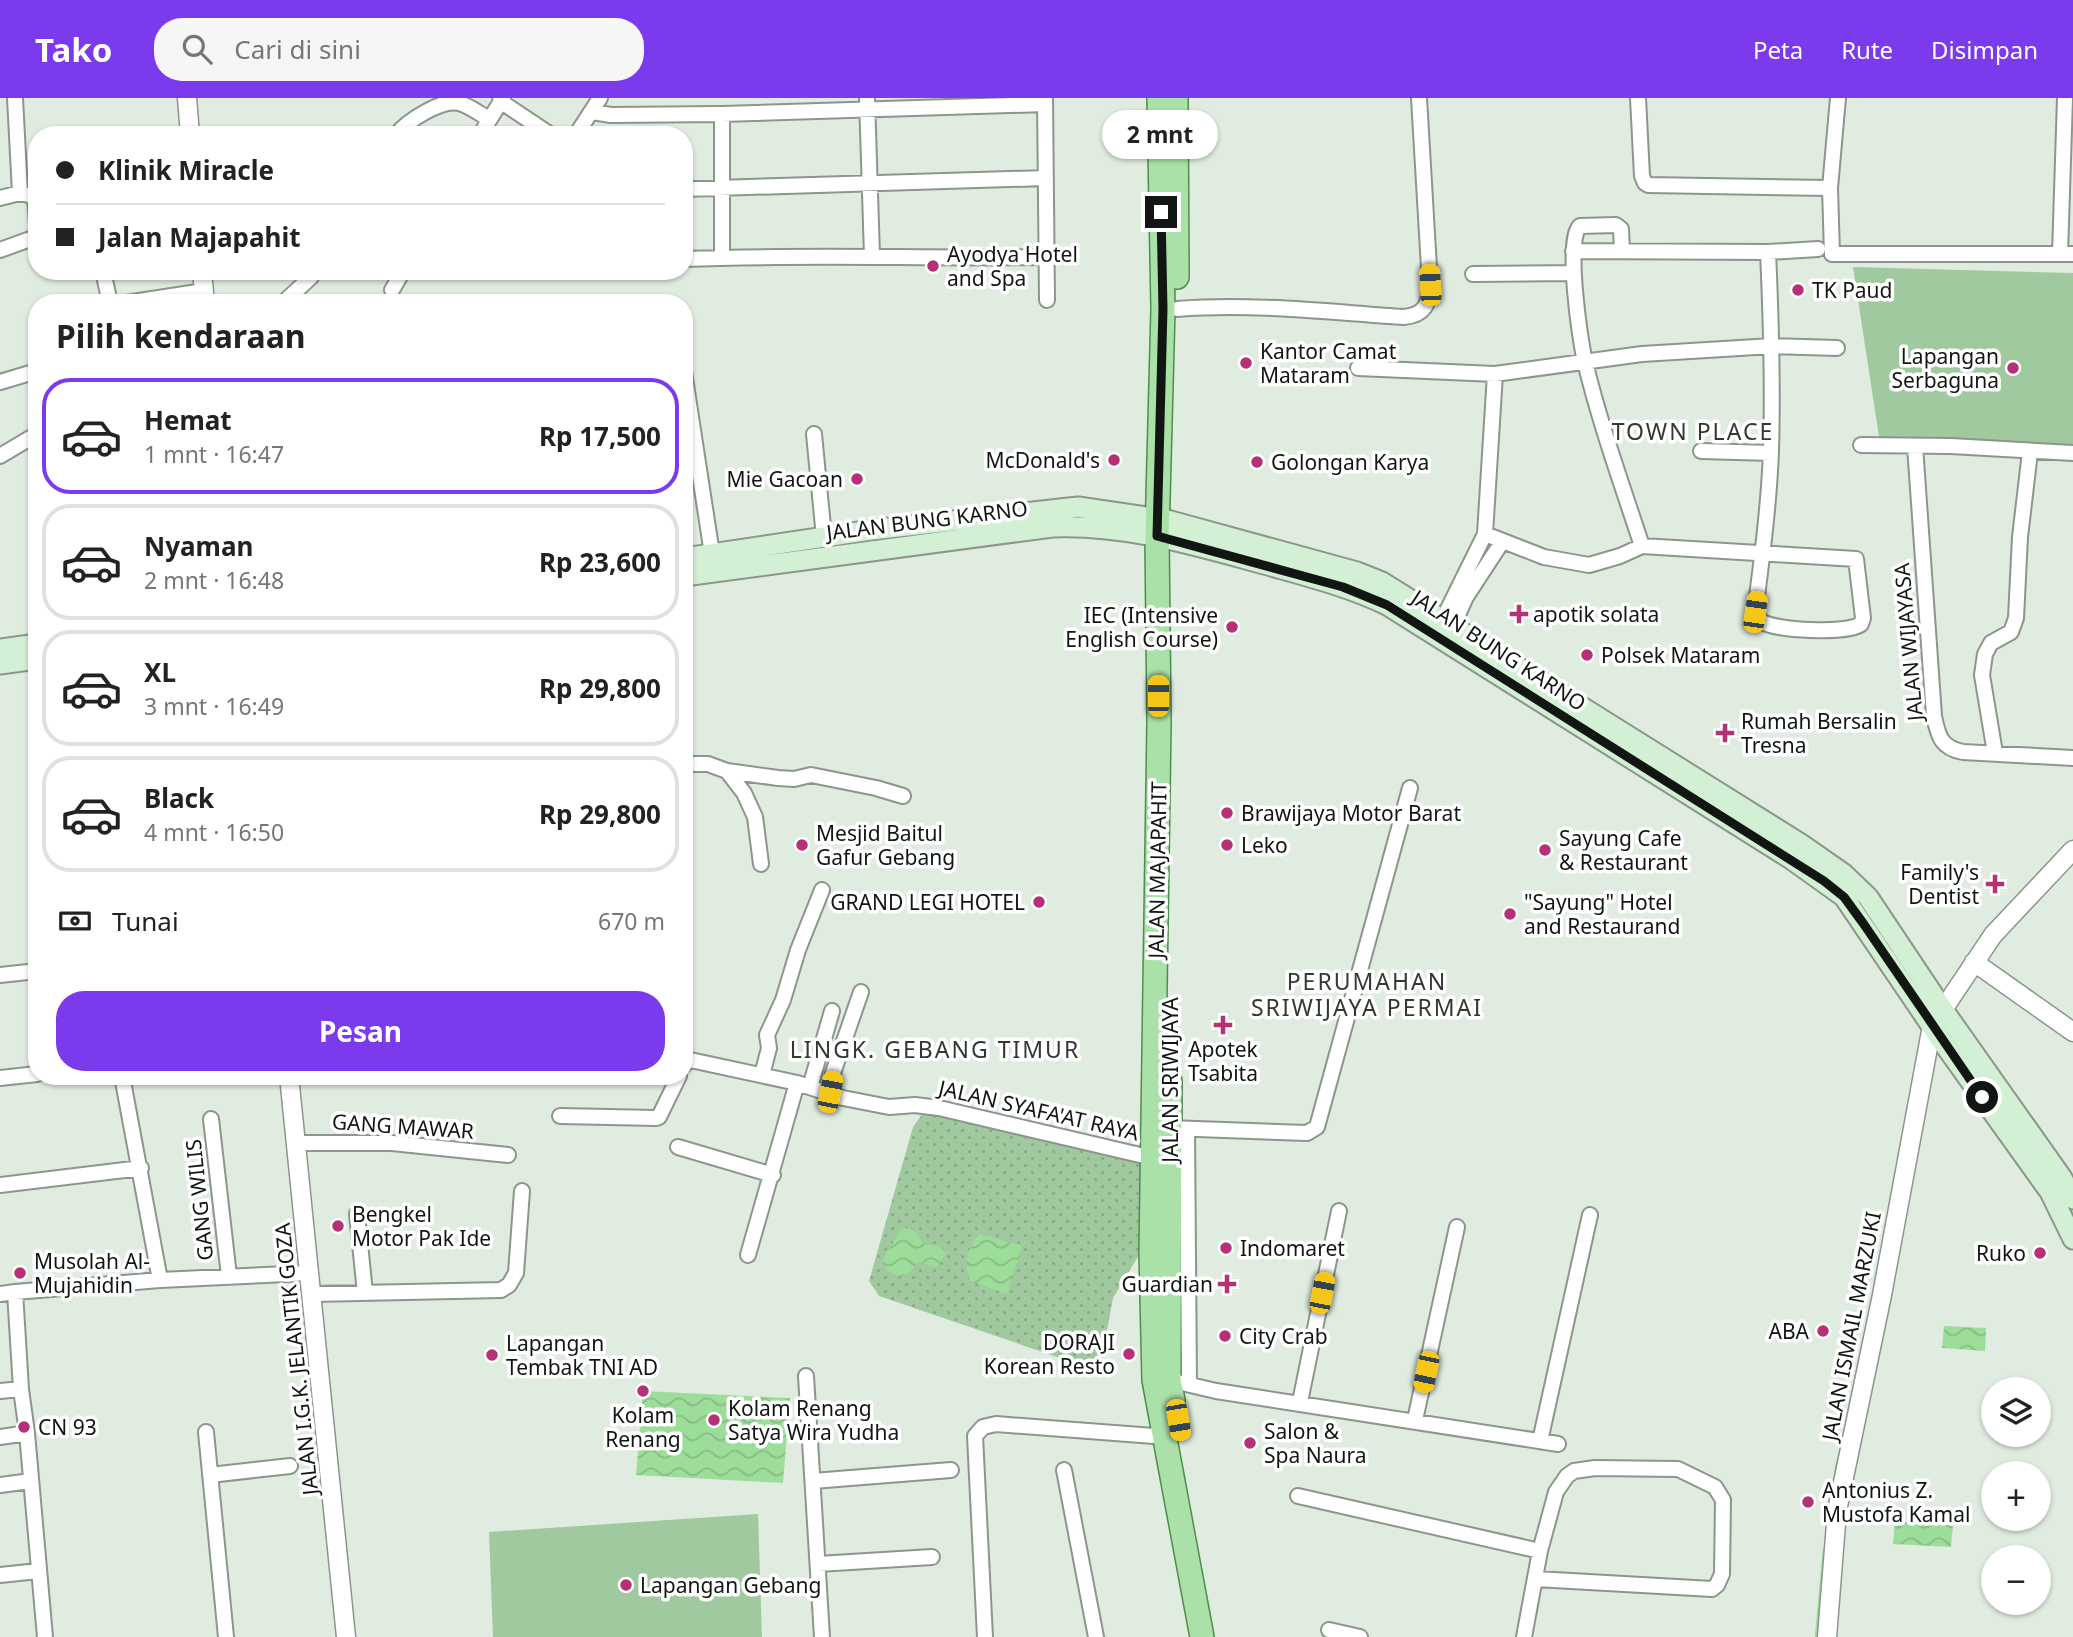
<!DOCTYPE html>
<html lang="id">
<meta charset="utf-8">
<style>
:root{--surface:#fff;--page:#f6f6f6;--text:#222;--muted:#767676;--line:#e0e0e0;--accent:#7c3aed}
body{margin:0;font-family:"Noto Sans",sans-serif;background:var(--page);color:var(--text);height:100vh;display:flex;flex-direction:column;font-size:26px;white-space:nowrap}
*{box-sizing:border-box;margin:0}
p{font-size:23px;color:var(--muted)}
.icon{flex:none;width:38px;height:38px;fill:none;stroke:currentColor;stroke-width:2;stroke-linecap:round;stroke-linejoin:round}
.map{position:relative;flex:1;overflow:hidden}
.side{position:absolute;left:28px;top:196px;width:665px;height:791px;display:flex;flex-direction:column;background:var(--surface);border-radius:28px;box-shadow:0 2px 5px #0004}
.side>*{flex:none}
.banner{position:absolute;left:28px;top:28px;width:665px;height:154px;border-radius:28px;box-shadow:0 2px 5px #0004;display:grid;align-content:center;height:154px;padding:0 28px;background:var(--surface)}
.fabs{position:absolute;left:1981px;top:1279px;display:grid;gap:14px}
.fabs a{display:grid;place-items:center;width:70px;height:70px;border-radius:50%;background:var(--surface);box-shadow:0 2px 5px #0004;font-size:35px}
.end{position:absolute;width:32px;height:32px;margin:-16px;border:9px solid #121612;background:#fff;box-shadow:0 0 0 4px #fff}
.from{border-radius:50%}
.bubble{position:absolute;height:49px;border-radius:24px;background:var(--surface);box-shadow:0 2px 5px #0004;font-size:23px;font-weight:700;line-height:49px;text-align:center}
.car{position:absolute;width:21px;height:42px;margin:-21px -10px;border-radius:9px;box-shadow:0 0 5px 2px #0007;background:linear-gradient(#f5c518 24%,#345 0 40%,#f5c518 0 76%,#345 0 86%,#f5c518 0)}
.banner b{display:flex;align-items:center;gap:24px;height:66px;font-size:26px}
.banner b+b{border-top:2px solid var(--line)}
.banner i{width:18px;height:18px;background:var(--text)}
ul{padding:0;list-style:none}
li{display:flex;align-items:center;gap:21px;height:116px;margin:0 14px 10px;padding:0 14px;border:4px solid var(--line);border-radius:28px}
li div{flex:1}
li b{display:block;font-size:26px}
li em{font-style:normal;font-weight:700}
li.active{border-color:var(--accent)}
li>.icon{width:63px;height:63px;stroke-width:1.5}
h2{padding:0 28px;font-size:32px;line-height:84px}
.pay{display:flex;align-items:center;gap:18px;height:77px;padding:0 28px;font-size:26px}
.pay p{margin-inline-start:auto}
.action{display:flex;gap:14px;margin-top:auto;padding:14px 28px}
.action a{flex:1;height:80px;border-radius:28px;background:var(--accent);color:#fff;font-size:28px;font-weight:700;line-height:80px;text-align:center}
header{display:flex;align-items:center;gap:42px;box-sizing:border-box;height:98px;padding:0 35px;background:var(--accent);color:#fff}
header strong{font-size:33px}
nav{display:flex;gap:38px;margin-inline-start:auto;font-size:24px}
.search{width:490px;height:63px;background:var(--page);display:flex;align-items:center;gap:18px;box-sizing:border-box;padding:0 24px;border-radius:28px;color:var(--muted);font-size:26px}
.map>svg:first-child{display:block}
.grass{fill:url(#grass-dots)}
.pitch{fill:#a1c99f}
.water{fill:url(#water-waves)}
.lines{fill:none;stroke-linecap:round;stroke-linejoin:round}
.stream{stroke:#9ddd9a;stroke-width:4.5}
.minor-casing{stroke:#8c968b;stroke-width:18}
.tertiary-casing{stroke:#8c968b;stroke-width:21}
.secondary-casing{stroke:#8c968b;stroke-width:23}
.primary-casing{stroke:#4f8d4e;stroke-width:26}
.minor{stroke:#fff;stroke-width:14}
.tertiary{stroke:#fff;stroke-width:18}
.secondary{stroke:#d4f0d4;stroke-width:19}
.primary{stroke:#a9e1a8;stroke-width:23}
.route{stroke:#121612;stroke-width:9}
.poi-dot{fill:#b53075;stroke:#fff;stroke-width:2.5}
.labels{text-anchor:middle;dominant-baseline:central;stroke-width:7;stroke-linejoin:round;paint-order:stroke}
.poi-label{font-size:21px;fill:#121612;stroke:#fff;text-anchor:start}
.street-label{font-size:21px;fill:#121612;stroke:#fff}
.neighbourhood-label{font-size:23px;letter-spacing:2px;fill:#313930;stroke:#fff}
</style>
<header>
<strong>Tako</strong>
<div class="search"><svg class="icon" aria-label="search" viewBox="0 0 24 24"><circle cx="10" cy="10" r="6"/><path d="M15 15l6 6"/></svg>Cari di sini</div>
<nav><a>Peta</a><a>Rute</a><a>Disimpan</a></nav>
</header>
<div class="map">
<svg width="2073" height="1539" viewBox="0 0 2073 1539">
<defs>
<pattern id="grass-dots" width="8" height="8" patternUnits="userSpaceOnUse" patternTransform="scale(1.75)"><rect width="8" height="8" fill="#a1c99f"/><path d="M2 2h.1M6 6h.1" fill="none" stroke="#8aac88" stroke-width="1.8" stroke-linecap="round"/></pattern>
<pattern id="water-waves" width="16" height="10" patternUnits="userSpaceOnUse" patternTransform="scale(1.75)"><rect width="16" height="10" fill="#9ddd9a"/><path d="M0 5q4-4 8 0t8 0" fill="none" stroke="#86bd84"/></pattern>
</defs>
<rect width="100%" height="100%" fill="#e1ece0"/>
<path class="grass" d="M 923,1015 L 1144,1061 L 1139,1117 L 1142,1152 L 1113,1200 L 1099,1276 L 1063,1261 L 879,1198 L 869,1183 L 913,1029 Z"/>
<path class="pitch" d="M 1853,169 L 2073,175 L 2073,351 L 1879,339 Z
M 758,1416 L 762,1539 L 493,1539 L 489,1434 Z"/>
<path class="water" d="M 904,1130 L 913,1131 L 924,1146 L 941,1149 L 946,1156 L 936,1169 L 917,1164 L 911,1173 L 902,1179 L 887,1173 C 881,1159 885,1157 893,1145 C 897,1139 897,1135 904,1130 Z
M 980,1136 L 1022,1148 L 1007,1196 L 970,1183 C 964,1165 966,1150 980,1136 Z
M 1944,1228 L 1986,1230 L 1985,1253 L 1942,1250 Z
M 643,1293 L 790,1300 L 783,1385 L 636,1377 Z
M 1895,1424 L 1953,1427 L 1951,1449 L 1893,1446 Z"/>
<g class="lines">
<path class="stream" d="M 1836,1378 L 1838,1365
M 1817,1539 L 1825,1452"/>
<defs>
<path id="minor" d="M 15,0 L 20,95
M 867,0 L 872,158
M 1045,0 L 1047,202
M 1638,0 L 1642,78 L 1645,85 L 1648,87 L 1830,90
M 1838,0 L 1830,90 L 1832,156 L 2073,156
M 500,3 L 551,37
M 592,14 L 611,17 L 722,16 L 1045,6
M 722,16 L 722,160
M 396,37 C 407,23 441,1 459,5 C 470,8 480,16 489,21
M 480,37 L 503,0
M 576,37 L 600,0
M 684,91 L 1045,80
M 35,99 L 37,127
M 0,100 L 20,95 L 37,99
M 0,152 L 33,140 L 37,134
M 1573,153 L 1768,154 L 1818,151
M 1622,153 L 1621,131 L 1616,127 L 1580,128 C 1565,140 1580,243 1585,264 C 1600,326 1622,387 1642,448
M 2060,156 L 2065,0
M 684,161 C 805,156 926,161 1047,159
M 103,173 L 110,205
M 1473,176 L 1573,175
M 392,192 L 403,173
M 126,205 L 204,193
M 283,205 L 311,179
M 1177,211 C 1253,205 1328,214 1404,219 C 1425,217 1429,206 1430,187 L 1419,0
M 1358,270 L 1495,276 L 1642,256 L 1772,248 L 1837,250
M 684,273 L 712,456
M 0,284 L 37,273
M 814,336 L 824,439
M 1861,347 L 1951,348 L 2073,355
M 1915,348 L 1934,618 C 1938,638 1941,650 1963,654 L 2073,660
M 1701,353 L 1771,355
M 0,358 L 37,336
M 1485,436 L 1544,459 L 1589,467 L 1620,458 L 1642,448 L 1856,461 L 1863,520 L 1861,526 C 1848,536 1774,533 1761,523 C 1757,520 1756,518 1755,514 C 1762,460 1769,406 1771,353 C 1773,286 1771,220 1768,154
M 1443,521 L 1485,436 L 1495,276
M 1453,528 L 1466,499 L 1502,444
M 1995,655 L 1982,577 L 1985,556 L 1991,545 L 2011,534 L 2016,520 L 2020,439 L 2030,354
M 684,666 L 708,666 L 727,673 L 778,680 L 794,681 L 811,677 L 876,690 L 903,698
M 727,673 L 744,695 L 755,719 L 761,766
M 0,877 L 37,873
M 684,967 L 687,962 L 695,963 L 797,985 L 843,1000 L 889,1009 L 915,1007 L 939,1010 L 1157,1061
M 762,977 L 769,950 L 767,937 L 783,902 L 798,852 L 822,792
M 122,978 L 160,1182
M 0,980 L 37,976
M 810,989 L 832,913
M 830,994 L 833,975 L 861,894
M 560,1018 L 656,1020 L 659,1019 L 679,978
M 211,1021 L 229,1178
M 1169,1030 L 1307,1035 L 1317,1029 L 1410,690
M 1187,1031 L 1189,1286
M 296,1045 L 392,1045 L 508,1057
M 678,1049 L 773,1077
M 0,1087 L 141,1070
M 357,1116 L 365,1195
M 748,1157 L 797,985
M 0,1196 L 15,1194
M 313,1196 L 501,1192 L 509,1187 L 516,1175 L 522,1093
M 806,1278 L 822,1539
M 1169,1282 L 1216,1293 L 1558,1346
M 0,1293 L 21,1291
M 1300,1304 L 1339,1113
M 1415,1322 L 1457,1129
M 206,1334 L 226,1539
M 0,1339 L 27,1335
M 1540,1343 L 1590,1117
M 1064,1372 L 1096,1539
M 210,1377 L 290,1368
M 813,1383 L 951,1372
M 0,1387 L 31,1383
M 1298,1398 L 1540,1453
M 818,1466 L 932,1459
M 0,1477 L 38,1473
M 1329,1532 L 1360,1539
M 45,1539 L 27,1335 L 21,1291 L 15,1194 L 160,1182 L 310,1175
M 985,1539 L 975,1338 L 983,1329 L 996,1326 L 1167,1339
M 1524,1539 L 1540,1453 L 1556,1394 L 1567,1378 L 1574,1373 L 1595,1370 L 1678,1371 L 1715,1389 L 1723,1402 L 1722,1476 L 1717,1487 L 1712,1491 L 1536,1481"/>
<path id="tertiary" d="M 187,0 L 190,37
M 202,173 L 205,205
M 1974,864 L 2073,934
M 289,978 L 346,1539
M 1827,1539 L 1837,1413 L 1882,1197 L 1932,928 L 1993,837 L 2073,752"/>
<path id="secondary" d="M 684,460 L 871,432 L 1078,409 L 1167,422 L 1357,474 L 1382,484 L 1801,746 L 1844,776 L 1868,799 L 1944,913 L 2062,1080 L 2073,1101
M 684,478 L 1052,429 C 1125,426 1194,447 1264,466 C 1306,478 1347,488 1387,507 L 1791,761 L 1844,799 L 1941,942 L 2050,1094 L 2073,1141
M 0,551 L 37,546
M 0,566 L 37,561"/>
<path id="primary" d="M 1159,0 L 1163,211 L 1157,438 L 1159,625 L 1151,1155 L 1154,1282 L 1202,1539
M 1176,0 L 1177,179
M 1170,983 L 1169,1247 L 1169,1282 L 1173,1302"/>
</defs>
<use href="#minor" class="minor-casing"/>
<use href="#tertiary" class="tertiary-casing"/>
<use href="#secondary" class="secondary-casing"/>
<use href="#primary" class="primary-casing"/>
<use href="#minor" class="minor"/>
<use href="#tertiary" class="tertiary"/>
<use href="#secondary" class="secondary"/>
<use href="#primary" class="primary"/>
</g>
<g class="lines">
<path class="route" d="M 1161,114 L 1163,211 L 1157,438 L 1343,489 L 1387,507 L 1824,783 L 1844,799 L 1863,825 L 1982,999"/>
</g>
<g class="poi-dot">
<circle cx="933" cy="168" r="7"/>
<circle cx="1798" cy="192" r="7"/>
<circle cx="1246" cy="265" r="7"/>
<circle cx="2013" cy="270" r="7"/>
<circle cx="1114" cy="362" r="7"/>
<circle cx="1257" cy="364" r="7"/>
<circle cx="857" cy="381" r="7"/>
<path d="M1515.5 505.5h7v7h7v7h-7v7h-7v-7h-7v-7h7z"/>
<circle cx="1232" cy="529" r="7"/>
<circle cx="1587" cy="557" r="7"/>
<path d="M1721.5 624.5h7v7h7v7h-7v7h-7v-7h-7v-7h7z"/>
<circle cx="1227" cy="715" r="7"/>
<circle cx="802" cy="747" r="7"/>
<circle cx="1227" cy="747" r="7"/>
<circle cx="1545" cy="752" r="7"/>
<path d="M1991.5 775.5h7v7h7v7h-7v7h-7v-7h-7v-7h7z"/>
<circle cx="1039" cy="804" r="7"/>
<circle cx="1510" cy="816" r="7"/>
<path d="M1219.5 916.5h7v7h7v7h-7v7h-7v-7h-7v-7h7z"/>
<circle cx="338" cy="1128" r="7"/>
<circle cx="1226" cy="1150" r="7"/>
<circle cx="2040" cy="1155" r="7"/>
<circle cx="20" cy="1175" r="7"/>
<path d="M1223.5 1175.5h7v7h7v7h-7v7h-7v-7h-7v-7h7z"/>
<circle cx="1823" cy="1233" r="7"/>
<circle cx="1225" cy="1238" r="7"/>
<circle cx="1129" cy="1256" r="7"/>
<circle cx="492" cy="1257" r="7"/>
<circle cx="643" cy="1293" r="7"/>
<circle cx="714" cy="1322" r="7"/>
<circle cx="24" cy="1329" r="7"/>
<circle cx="1250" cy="1345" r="7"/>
<circle cx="1808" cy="1404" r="7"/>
<circle cx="626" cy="1487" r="7"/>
</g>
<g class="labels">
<g class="poi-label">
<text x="947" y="156">Ayodya Hotel<tspan x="947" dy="24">and Spa</tspan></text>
<text x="1812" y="192">TK Paud</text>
<text x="1260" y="253">Kantor Camat<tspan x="1260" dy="24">Mataram</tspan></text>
<text x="1999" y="258" text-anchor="end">Lapangan<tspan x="1999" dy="24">Serbaguna</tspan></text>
<text x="1100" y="362" text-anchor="end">McDonald's</text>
<text x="1271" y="364">Golongan Karya</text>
<text x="843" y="381" text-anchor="end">Mie Gacoan</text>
<text x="1533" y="516">apotik solata</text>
<text x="1218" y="517" text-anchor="end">IEC (Intensive<tspan x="1218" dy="24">English Course)</tspan></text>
<text x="1601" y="557">Polsek Mataram</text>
<text x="1741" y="623">Rumah Bersalin<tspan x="1741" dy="24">Tresna</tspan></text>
<text x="1241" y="715">Brawijaya Motor Barat</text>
<text x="816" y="735">Mesjid Baitul<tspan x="816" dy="24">Gafur Gebang</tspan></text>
<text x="1559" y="740">Sayung Cafe<tspan x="1559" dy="24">&amp; Restaurant</tspan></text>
<text x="1241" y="747">Leko</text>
<text x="1979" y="774" text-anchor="end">Family's<tspan x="1979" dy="24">Dentist</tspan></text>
<text x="1025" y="804" text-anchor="end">GRAND LEGI HOTEL</text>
<text x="1524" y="804">"Sayung" Hotel<tspan x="1524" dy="24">and Restaurand</tspan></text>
<text x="1223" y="951" text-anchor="middle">Apotek<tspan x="1223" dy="24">Tsabita</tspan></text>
<text x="352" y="1116">Bengkel<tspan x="352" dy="24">Motor Pak Ide</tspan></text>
<text x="1240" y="1150">Indomaret</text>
<text x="2026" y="1155" text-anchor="end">Ruko</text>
<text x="34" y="1163">Musolah Al-<tspan x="34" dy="24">Mujahidin</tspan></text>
<text x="1213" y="1186" text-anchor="end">Guardian</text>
<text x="1809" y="1233" text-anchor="end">ABA</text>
<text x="1239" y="1238">City Crab</text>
<text x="1115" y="1244" text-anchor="end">DORAJI<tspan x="1115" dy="24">Korean Resto</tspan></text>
<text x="506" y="1245">Lapangan<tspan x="506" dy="24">Tembak TNI AD</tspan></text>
<text x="728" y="1310">Kolam Renang<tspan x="728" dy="24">Satya Wira Yudha</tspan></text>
<text x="643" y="1317" text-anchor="middle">Kolam<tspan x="643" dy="24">Renang</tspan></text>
<text x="38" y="1329">CN 93</text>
<text x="1264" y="1333">Salon &amp;<tspan x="1264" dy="24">Spa Naura</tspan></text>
<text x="1822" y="1392">Antonius Z.<tspan x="1822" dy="24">Mustofa Kamal</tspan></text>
<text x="640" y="1487">Lapangan Gebang</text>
</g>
<g class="street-label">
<text transform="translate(927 422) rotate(-7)">JALAN BUNG KARNO</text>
<text transform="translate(1908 544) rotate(-95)">JALAN WIJAYASA</text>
<text transform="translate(1499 552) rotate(33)">JALAN BUNG KARNO</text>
<text transform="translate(1157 772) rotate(-89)">JALAN MAJAPAHIT</text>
<text transform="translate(1170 982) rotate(-90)">JALAN SRIWIJAYA</text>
<text transform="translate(1039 1012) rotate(13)">JALAN SYAFA'AT RAYA</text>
<text transform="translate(403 1028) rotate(4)">GANG MAWAR</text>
<text transform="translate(199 1102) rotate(-96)">GANG WILIS</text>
<text transform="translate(1851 1228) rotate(-79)">JALAN ISMAIL MARZUKI</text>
<text transform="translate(296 1261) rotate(-96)">JALAN I.G.K. JELANTIK GOZA</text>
</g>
<g class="neighbourhood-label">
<text x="1693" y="333">TOWN PLACE</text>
<text x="1367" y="883">PERUMAHAN<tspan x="1367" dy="26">SRIWIJAYA PERMAI</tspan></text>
<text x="935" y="951">LINGK. GEBANG TIMUR</text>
</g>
</g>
</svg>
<div class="fabs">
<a><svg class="icon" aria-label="layers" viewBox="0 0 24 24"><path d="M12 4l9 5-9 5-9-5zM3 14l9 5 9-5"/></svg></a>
<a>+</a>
<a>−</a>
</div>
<i class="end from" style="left:1982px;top:999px"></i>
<i class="end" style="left:1161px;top:114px"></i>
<div class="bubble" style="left:1102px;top:12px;width:116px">2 mnt</div>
<i class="car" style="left:1430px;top:187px;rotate:357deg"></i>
<i class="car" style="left:1755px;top:514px;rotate:8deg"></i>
<i class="car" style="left:1158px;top:598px;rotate:0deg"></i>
<i class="car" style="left:830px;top:994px;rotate:11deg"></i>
<i class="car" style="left:1322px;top:1195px;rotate:11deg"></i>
<i class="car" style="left:1426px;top:1274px;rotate:192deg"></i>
<i class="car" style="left:1178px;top:1322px;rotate:170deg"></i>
<div class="banner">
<b><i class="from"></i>Klinik Miracle</b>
<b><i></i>Jalan Majapahit</b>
</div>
<section class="side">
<h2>Pilih kendaraan</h2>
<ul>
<li class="active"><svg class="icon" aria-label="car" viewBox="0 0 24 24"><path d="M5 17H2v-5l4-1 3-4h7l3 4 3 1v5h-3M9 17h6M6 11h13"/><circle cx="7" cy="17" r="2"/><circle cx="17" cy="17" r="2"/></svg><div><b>Hemat</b><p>1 mnt · 16:47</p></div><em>Rp 17,500</em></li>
<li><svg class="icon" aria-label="car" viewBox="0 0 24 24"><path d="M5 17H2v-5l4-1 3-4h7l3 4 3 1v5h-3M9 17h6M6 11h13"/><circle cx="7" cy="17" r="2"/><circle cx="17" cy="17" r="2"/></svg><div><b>Nyaman</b><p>2 mnt · 16:48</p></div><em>Rp 23,600</em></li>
<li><svg class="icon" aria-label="car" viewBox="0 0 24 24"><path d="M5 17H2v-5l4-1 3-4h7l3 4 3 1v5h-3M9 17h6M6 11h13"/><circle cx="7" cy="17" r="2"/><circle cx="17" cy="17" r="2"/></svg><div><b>XL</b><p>3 mnt · 16:49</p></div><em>Rp 29,800</em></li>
<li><svg class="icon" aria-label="car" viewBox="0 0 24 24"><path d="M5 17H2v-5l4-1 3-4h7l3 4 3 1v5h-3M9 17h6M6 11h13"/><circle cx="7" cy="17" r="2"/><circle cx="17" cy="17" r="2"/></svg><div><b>Black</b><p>4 mnt · 16:50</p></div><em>Rp 29,800</em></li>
</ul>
<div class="pay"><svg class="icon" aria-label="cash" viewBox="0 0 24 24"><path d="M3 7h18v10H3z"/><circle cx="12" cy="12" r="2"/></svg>Tunai<p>670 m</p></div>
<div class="action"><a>Pesan</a></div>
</section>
</div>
